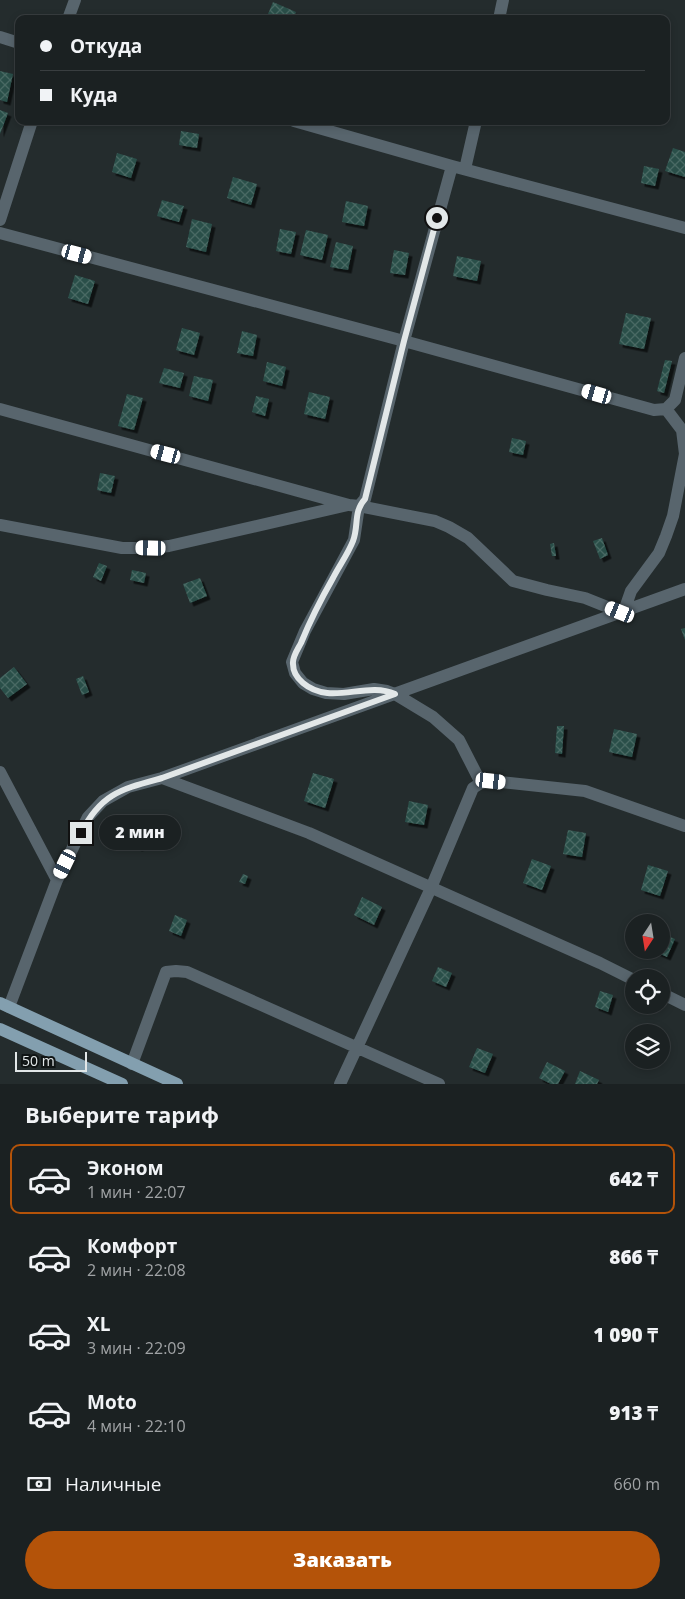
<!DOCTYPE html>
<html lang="ru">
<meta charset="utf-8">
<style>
:root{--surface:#1b2122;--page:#282e2f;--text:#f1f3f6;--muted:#a0a3a5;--line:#393e40;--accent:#b45309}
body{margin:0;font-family:"Open Sans",sans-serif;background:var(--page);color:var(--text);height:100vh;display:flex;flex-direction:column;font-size:19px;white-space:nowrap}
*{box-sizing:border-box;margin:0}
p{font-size:16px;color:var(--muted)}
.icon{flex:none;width:28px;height:28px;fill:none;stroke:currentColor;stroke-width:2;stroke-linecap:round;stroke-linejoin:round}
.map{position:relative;height:1084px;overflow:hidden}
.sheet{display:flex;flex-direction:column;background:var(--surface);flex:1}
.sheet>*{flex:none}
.top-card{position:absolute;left:15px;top:15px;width:655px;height:110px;border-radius:10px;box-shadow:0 2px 8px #0003,0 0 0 1px var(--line);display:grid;align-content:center;height:110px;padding:0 25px;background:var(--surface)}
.needle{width:32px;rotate:192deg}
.fabs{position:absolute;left:625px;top:914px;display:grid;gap:10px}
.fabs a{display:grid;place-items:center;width:45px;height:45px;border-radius:50%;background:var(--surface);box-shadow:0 2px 8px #0003,0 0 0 1px var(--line);font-size:25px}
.scale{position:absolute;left:15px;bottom:12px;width:72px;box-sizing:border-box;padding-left:5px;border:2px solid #e2e7e8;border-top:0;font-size:14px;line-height:18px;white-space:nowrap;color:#e2e7e8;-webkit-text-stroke:4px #101414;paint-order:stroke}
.end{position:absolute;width:22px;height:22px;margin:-11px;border:6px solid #e2e7e8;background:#111;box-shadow:0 0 0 2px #111}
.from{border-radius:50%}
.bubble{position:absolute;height:35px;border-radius:18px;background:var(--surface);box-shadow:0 2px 8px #0003,0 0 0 1px var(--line);font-size:16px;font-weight:800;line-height:35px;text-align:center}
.car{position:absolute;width:15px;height:30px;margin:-15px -8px;border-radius:6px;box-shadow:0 0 4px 1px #0007;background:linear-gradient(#fff 24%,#345 0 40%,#fff 0 76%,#345 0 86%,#fff 0)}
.top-card b{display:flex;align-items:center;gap:18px;height:48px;font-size:19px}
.top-card b+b{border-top:1px solid var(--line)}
.top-card i{width:12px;height:12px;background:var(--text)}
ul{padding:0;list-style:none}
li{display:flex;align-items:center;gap:15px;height:70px;margin:0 10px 8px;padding:0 15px;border:2px solid transparent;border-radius:10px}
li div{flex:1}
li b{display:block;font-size:19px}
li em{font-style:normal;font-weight:800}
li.on{border-color:var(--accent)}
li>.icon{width:45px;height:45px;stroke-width:1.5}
h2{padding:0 25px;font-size:22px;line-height:60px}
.pay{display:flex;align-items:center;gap:12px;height:55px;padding:0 25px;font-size:19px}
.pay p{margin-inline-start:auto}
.button{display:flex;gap:10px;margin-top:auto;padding:10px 25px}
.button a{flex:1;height:58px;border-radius:30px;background:var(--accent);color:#fff;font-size:20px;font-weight:800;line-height:58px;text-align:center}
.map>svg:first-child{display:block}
.building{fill:url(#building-cross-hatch);filter:url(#shadow)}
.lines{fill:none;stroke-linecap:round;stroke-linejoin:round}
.minor{stroke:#58656d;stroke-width:12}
.major{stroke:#839faf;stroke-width:12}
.route{stroke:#e2e7e8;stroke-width:6}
</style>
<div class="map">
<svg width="685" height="1084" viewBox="0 0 685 1084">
<defs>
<pattern id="building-cross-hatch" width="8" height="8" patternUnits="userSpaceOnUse" patternTransform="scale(1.25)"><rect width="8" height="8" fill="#2a504a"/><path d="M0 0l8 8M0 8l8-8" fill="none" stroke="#496964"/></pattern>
<filter id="shadow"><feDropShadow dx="3.5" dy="3.5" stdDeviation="0" flood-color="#0009"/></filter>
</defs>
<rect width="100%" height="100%" fill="#242c2d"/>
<path class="building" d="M 273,2 L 296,12 L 293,19 L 266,19 Z
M 229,14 L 242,18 L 242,19 L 227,19 Z
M 0,71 L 13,74 L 7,102 L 0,100 Z
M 0,110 L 8,113 L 0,134 Z
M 181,131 L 199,134 L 197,148 L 179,145 Z
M 673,148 L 685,152 L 685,177 L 665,171 Z
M 117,153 L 137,159 L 131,178 L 112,172 Z
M 644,166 L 659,169 L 655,186 L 641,183 Z
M 233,177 L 257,184 L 251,205 L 227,198 Z
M 162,200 L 184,206 L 179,222 L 157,216 Z
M 346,201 L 368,206 L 364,226 L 342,222 Z
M 192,219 L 212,224 L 206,252 L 186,247 Z
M 280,229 L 296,232 L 291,254 L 276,251 Z
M 306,230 L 328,235 L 322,260 L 300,255 Z
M 336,242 L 353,246 L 348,270 L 330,267 Z
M 394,250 L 409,253 L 405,275 L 390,273 Z
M 457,256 L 481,261 L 477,281 L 453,276 Z
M 75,275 L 95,281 L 88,304 L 68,298 Z
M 626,313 L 651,318 L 644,349 L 619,344 Z
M 182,328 L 200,333 L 194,355 L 176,350 Z
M 242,331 L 257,335 L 253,356 L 237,353 Z
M 665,360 L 672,361 L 664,393 L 657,391 Z
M 267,362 L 286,367 L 282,386 L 263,381 Z
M 164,368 L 184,373 L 180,388 L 159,383 Z
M 194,376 L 213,380 L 208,401 L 189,396 Z
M 309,392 L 330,397 L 325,419 L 304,414 Z
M 127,394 L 143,398 L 134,430 L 118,426 Z
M 256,396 L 269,399 L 265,416 L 252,412 Z
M 512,438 L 526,441 L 523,455 L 509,452 Z
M 100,473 L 115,476 L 111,493 L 97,490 Z
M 602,538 L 608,555 L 600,559 L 593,541 Z
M 554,543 L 556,556 L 552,556 L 550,544 Z
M 99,563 L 107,566 L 101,581 L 93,577 Z
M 132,570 L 146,573 L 144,583 L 130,580 Z
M 200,578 L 207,596 L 190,603 L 183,584 Z
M 685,628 L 685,640 L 681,629 Z
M 14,667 L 27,684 L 8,698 L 0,688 L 0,678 Z
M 83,676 L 89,692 L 82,695 L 76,679 Z
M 557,726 L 564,726 L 562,754 L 555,753 Z
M 614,729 L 637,734 L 632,757 L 609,752 Z
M 313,773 L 334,779 L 325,808 L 304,801 Z
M 409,801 L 428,805 L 424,825 L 405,822 Z
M 147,828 L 153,843 L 138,848 L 132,833 Z
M 568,830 L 586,833 L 582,857 L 563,854 Z
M 532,859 L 551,866 L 542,890 L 523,883 Z
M 648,865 L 668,871 L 660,896 L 641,890 Z
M 243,874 L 248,876 L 245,884 L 239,882 Z
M 362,897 L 382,907 L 374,925 L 354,915 Z
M 175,915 L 187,920 L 181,936 L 169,931 Z
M 661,933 L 675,939 L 667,957 L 651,950 L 661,950 Z
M 438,967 L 452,973 L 446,987 L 432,981 Z
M 600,991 L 613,995 L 608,1012 L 595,1007 Z
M 630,994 L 634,995 L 634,1003 L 628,1000 Z
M 477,1048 L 493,1054 L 485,1073 L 469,1067 Z
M 547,1062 L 565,1071 L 558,1084 L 551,1084 L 539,1078 Z
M 580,1071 L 599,1080 L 597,1084 L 575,1084 Z"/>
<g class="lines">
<path class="minor" d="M 68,19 L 75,0
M 499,19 L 503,0
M 0,37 L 19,43
M 294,121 L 452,166 L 685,228
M 465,169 L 476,121
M 0,220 L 32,121
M 0,233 L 404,341 L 654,410 L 666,409 L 675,400 L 685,358
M 0,409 L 349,505 L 359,506 L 365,499 L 404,341 L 452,166
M 0,525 L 122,548 L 151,548 L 169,546 L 348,505
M 624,611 L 631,591 L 659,553 L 666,536 L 673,516 L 685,454 L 682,430 L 666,409
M 0,772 L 57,880
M 162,778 L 309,833 L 600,963 L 634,980
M 481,783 L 459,740 L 433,717 L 395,694 L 387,691 L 374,689 L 344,694 L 326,693 L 313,689 L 303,683 L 295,673 L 292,662 L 305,631 L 354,540 L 359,506 L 435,521 L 449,527 L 468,538 L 513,581 L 547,590 L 585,598 L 620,612
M 661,993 L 685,1005
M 9,1007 L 57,880 L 88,817 L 103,801 L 128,787 L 162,778 L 685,589
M 132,1064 L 166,972 L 176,971 L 187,972 L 439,1084
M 340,1084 L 431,888 L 473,788 L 481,783 L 491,781 L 585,791 L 685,826"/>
<path class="major" d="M 0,1003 L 177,1084
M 0,1029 L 122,1084"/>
</g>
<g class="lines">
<path class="route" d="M 81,833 C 101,793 122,789 162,778 L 395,694 C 366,681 330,706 303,683 C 297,678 293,672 293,664 C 292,657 298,649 301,643 C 310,621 321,599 333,578 C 339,566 348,554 353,541 C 359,526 353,512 365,499 L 404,341 L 437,218"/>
</g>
</svg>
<div class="fabs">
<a><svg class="needle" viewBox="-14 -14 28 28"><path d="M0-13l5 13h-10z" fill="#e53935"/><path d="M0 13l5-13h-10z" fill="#a0a3a5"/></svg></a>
<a><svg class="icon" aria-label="locate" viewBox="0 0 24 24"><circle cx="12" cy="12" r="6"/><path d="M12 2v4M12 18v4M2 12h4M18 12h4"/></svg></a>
<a><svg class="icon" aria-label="layers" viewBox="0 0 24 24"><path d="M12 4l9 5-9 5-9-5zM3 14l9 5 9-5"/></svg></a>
</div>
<div class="scale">50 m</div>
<i class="end from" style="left:437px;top:218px"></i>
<i class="end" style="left:81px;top:833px"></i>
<div class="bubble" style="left:99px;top:815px;width:82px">2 мин</div>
<i class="car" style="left:77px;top:254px;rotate:105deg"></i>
<i class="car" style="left:597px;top:394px;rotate:286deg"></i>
<i class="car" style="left:166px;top:454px;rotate:285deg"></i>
<i class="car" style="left:151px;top:548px;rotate:271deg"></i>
<i class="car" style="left:620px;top:612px;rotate:292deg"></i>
<i class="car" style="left:491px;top:781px;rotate:96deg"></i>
<i class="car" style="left:65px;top:864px;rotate:206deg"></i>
<div class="top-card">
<b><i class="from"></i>Откуда</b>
<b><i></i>Куда</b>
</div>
</div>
<section class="sheet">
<h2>Выберите тариф</h2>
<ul>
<li class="on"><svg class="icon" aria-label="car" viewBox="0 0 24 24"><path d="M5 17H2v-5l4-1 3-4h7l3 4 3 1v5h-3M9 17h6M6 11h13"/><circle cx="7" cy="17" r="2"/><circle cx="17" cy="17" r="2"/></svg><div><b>Эконом</b><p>1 мин · 22:07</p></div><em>642 ₸</em></li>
<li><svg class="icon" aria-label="car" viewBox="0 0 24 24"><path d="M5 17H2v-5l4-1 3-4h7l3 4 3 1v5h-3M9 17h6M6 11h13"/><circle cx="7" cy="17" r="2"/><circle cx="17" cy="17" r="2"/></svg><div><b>Комфорт</b><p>2 мин · 22:08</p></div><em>866 ₸</em></li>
<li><svg class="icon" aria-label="car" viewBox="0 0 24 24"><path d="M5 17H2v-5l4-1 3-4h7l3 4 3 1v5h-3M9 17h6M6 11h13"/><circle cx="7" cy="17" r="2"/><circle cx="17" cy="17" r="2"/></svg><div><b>XL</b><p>3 мин · 22:09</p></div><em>1 090 ₸</em></li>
<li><svg class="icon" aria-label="car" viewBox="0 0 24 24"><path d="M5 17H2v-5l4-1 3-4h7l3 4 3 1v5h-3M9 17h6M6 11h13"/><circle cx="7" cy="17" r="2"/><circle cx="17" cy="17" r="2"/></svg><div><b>Moto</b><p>4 мин · 22:10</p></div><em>913 ₸</em></li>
</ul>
<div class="pay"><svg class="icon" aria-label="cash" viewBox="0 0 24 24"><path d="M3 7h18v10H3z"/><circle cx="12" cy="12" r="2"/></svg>Наличные<p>660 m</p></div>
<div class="button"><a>Заказать</a></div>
</section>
